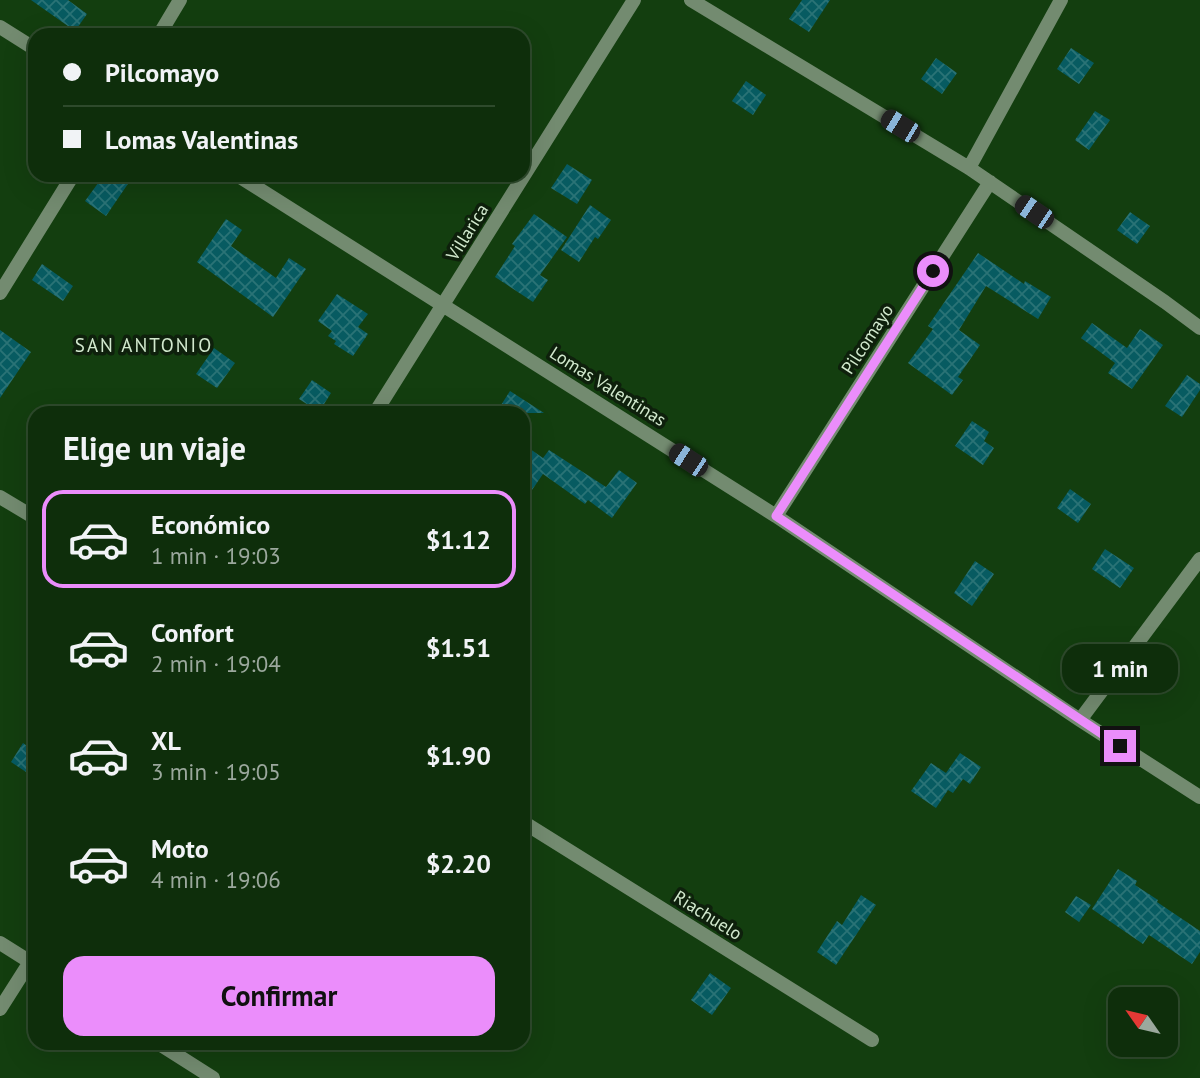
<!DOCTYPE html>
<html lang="es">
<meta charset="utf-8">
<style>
:root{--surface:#0e2e0b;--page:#173614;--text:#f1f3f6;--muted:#9ba89d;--line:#2e4a2c;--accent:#eb8dfb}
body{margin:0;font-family:"PT Sans",sans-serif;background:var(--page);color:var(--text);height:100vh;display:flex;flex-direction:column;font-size:26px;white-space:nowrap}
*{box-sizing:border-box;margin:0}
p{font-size:23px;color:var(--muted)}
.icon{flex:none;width:38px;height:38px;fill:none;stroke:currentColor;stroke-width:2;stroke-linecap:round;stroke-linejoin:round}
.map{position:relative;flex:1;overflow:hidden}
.panel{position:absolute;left:28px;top:406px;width:502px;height:644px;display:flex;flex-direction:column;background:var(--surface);border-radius:21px;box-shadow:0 7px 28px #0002,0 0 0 2px var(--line)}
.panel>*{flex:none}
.hud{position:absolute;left:28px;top:28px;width:502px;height:154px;border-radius:21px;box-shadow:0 7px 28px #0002,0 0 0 2px var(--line);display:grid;align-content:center;height:154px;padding:0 35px;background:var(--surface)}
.needle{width:46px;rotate:304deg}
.tools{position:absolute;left:1108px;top:987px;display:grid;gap:14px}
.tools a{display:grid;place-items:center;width:70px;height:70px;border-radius:14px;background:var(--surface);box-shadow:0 7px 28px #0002,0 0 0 2px var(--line);font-size:35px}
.end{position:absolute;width:32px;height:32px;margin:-16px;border:9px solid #eb8dfb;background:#111;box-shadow:0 0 0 4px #111}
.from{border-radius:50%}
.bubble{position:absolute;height:49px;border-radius:21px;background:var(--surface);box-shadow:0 7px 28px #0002,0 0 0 2px var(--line);font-size:23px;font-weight:700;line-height:49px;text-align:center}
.car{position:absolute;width:21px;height:42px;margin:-21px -10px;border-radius:9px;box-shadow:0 0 5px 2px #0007;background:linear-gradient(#222 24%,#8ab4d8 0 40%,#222 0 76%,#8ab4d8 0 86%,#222 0)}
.hud b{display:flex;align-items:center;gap:24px;height:66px;font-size:26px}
.hud b+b{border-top:2px solid var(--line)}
.hud i{width:18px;height:18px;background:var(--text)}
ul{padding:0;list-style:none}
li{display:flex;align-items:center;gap:21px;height:98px;margin:0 14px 10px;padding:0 21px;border:4px solid transparent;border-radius:21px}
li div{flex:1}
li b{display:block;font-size:26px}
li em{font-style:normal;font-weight:700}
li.selected{border-color:var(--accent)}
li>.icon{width:63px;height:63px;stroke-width:1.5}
h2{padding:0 35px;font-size:32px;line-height:84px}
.cta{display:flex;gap:14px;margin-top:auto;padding:14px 35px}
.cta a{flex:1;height:80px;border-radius:21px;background:var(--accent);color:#111;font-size:28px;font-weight:700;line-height:80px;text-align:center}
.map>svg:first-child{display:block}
.building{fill:url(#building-cross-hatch)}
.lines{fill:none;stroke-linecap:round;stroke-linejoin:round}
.minor{stroke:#738b70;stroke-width:14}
.route{stroke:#eb8dfb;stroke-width:9}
.labels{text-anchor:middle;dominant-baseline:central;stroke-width:7;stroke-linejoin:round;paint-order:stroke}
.street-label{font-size:18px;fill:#d2e9ce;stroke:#0e200c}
.neighbourhood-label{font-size:19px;letter-spacing:2px;fill:#d2e9ce;stroke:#0e200c}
</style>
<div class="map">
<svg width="1200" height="1078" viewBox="0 0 1200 1078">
<defs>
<pattern id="building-cross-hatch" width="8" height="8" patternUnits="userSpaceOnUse" patternTransform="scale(1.75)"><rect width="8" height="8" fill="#075b61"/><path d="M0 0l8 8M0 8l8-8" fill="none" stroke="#2a7376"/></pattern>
</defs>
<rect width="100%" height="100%" fill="#133e0f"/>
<path class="building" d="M 31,0 L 68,0 L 87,14 L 75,31 Z
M 802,0 L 830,0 L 809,32 L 789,19 Z
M 1071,48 L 1094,63 L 1079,84 L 1057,69 Z
M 936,58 L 957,73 L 942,94 L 921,79 Z
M 746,81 L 766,95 L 753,115 L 732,101 Z
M 1095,111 L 1110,120 L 1089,150 L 1075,140 Z
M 567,164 L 592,180 L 577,204 L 551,188 Z
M 104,175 L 134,175 L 106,216 L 85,201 Z
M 590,205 L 611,220 L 598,239 L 595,237 L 579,262 L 561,250 Z
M 1130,212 L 1150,226 L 1137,244 L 1117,230 Z
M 534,214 L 567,237 L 540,275 L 548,280 L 533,302 L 495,277 L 515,246 L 512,244 Z
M 226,219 L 242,230 L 231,246 L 276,278 L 289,258 L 306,269 L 273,317 L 197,262 Z
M 978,253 L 1024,284 L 1025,281 L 1051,297 L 1038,319 L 986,286 L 959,330 L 980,345 L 958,377 L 963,380 L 952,395 L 908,363 L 933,329 L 928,326 Z
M 42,264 L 73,286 L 63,301 L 32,280 Z
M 337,294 L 368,314 L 358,327 L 368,334 L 353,356 L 334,344 L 336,341 L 328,336 L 332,331 L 318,321 Z
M 1092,323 L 1127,348 L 1140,329 L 1163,345 L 1132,389 L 1108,373 L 1115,363 L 1081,338 Z
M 0,330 L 31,352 L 0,398 Z
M 214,348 L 235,363 L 217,388 L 196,374 Z
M 1187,375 L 1200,384 L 1200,390 L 1182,417 L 1165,406 Z
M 312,380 L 331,393 L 319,412 L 299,399 Z
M 510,391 L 544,413 L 496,413 Z
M 972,421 L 989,432 L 984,441 L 994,448 L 983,465 L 955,446 Z
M 523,444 L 543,458 L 549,450 L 606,487 L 619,470 L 637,483 L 612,518 L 588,500 L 585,504 L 543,474 L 523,503 Z
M 1070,489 L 1091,504 L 1078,523 L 1057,508 Z
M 1105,549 L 1134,568 L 1120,588 L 1092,569 Z
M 975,561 L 994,574 L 972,606 L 954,593 Z
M 23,743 L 35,752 L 35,778 L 11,762 Z
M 960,753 L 981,767 L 970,784 L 963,779 L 953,793 L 948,790 L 936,808 L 911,791 L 931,763 L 946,773 Z
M 1118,869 L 1137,881 L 1135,885 L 1158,900 L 1157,902 L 1200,931 L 1200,952 L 1192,964 L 1149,935 L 1143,944 L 1092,909 Z
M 861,895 L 876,905 L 836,965 L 817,952 L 837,921 L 842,925 Z
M 1076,896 L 1091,905 L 1079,922 L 1065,912 Z
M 710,973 L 731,988 L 712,1015 L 691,1000 Z"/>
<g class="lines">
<path class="minor" d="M 691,0 L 969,168 L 1165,302 L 1200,328
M 0,27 L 35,49
M 159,35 L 180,0
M 969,168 L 1061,0
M 237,175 L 776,516 L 1080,720 L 1200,797
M 0,293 L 73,175
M 375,413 L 634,0
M 0,497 L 35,518
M 776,516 L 990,182
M 1080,720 L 1200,559
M 523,822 L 872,1040
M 0,943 L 35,965
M 0,1009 L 35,954
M 158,1043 L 213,1078"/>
</g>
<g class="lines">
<path class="route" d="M 933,271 L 776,516 L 1120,746"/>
</g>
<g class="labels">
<g class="street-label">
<text transform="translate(467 232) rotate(-58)">Villarica</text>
<text transform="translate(867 339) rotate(-57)">Pilcomayo</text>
<text transform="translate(608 386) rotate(32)">Lomas Valentinas</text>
<text transform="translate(708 915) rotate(32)">Riachuelo</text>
</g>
<g class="neighbourhood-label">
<text x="144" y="345">SAN ANTONIO</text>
</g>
</g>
</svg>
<div class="tools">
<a><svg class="needle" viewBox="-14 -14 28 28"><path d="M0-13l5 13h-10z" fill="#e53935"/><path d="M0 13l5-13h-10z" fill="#9ba89d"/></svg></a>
</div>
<i class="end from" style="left:933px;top:271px"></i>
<i class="end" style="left:1120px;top:746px"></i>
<div class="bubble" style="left:1062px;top:644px;width:116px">1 min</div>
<i class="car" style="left:900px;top:126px;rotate:301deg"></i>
<i class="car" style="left:1034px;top:212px;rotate:304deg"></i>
<i class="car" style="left:688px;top:460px;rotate:303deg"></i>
<div class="hud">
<b><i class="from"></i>Pilcomayo</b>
<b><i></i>Lomas Valentinas</b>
</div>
<section class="panel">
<h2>Elige un viaje</h2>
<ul>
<li class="selected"><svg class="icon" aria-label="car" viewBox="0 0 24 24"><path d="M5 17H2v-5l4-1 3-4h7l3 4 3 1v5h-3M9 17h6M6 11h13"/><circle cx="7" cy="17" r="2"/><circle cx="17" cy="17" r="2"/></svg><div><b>Económico</b><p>1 min · 19:03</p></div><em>$1.12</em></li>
<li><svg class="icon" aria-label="car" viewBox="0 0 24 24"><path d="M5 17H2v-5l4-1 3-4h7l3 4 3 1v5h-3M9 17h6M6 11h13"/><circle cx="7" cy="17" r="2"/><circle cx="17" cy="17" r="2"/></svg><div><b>Confort</b><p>2 min · 19:04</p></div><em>$1.51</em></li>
<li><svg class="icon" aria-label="car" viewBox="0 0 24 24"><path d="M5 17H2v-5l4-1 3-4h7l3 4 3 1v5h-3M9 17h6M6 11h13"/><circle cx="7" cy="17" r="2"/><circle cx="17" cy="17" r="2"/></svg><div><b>XL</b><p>3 min · 19:05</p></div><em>$1.90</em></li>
<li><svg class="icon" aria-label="car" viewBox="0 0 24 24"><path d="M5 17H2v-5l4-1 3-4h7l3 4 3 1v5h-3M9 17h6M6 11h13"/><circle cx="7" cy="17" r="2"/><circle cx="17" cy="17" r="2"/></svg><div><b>Moto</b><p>4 min · 19:06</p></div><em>$2.20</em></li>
</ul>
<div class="cta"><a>Confirmar</a></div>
</section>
</div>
